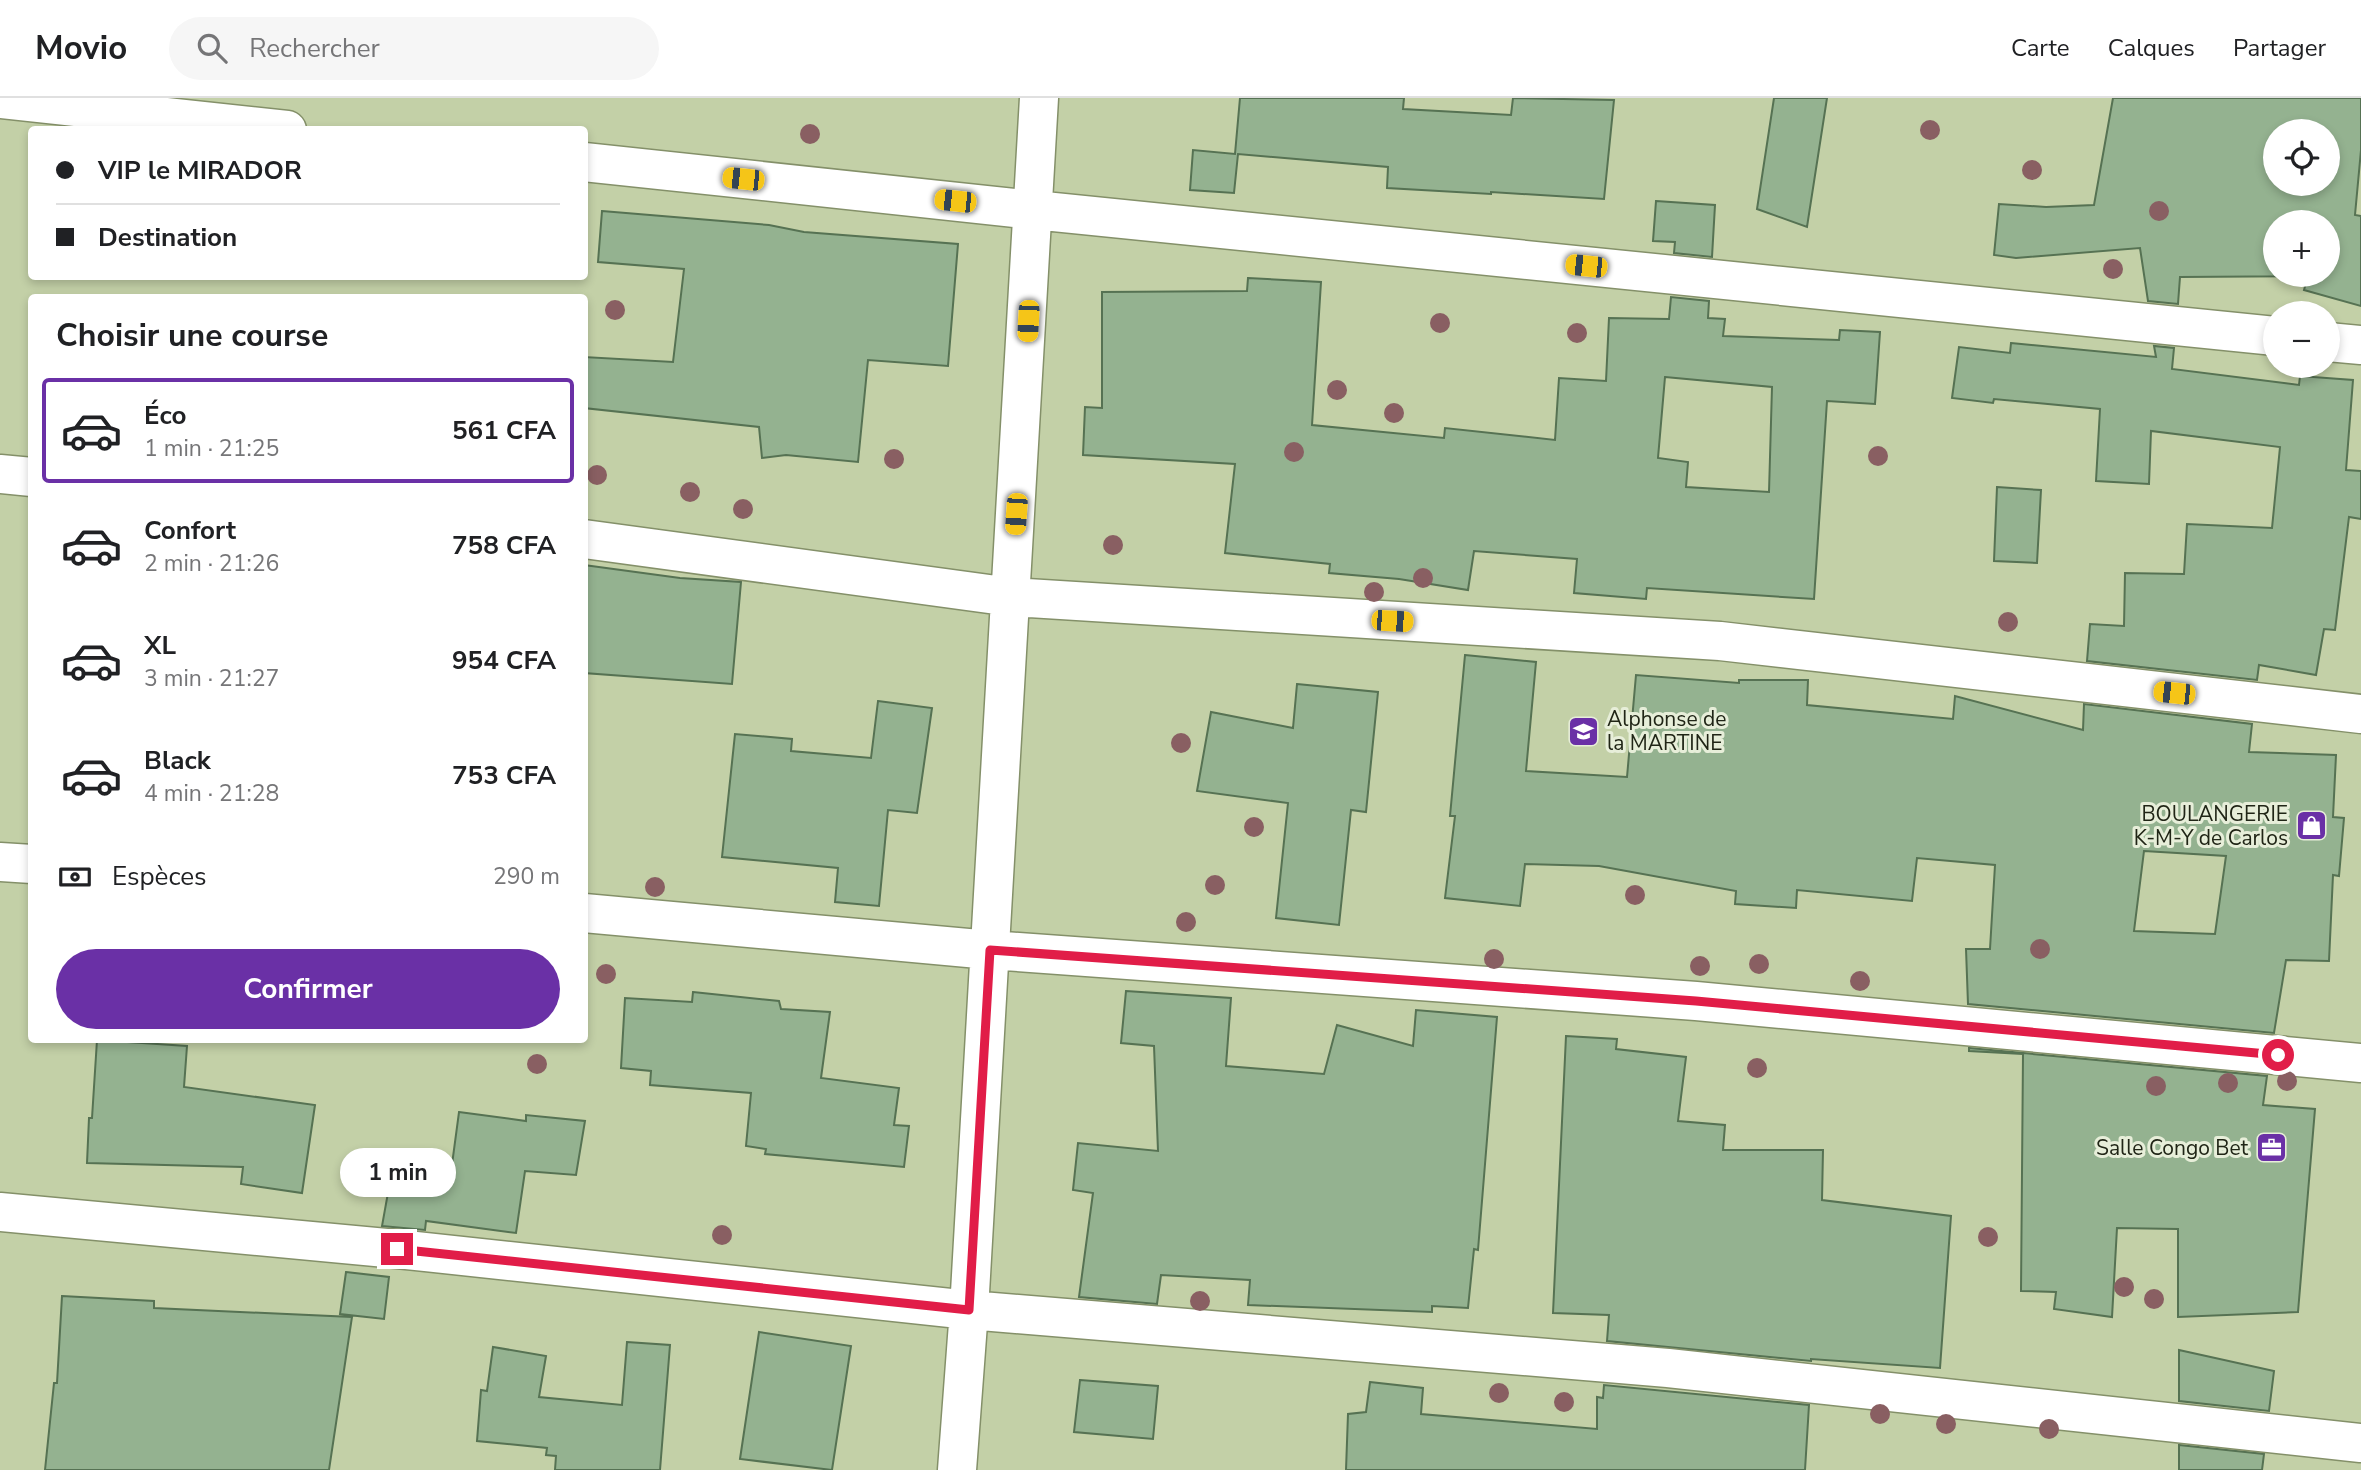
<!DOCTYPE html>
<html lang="fr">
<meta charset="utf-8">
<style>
:root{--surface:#fff;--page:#f6f6f6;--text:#202124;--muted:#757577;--line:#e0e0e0;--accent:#6a30a6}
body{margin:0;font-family:"Nunito Sans",sans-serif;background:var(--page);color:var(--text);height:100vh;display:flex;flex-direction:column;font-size:26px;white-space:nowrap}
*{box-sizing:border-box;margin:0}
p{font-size:23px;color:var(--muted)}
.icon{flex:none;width:38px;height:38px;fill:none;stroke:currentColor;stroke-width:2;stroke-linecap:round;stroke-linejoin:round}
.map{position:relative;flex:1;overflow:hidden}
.details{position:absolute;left:28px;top:196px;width:560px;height:749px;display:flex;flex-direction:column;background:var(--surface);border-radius:7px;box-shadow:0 4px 10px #0003}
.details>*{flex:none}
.guide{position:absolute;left:28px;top:28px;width:560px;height:154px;border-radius:7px;box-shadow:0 4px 10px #0003;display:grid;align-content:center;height:154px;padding:0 28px;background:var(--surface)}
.controls{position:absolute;left:2263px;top:21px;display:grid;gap:14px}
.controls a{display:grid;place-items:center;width:77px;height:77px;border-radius:50%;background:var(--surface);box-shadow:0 4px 10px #0003;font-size:35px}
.end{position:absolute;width:32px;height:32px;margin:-16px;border:9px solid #e11d48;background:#fff;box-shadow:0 0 0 4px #fff}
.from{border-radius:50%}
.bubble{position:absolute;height:49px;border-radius:24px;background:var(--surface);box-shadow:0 4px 10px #0003;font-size:23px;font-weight:700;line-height:49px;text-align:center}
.car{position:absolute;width:21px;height:42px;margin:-21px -10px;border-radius:9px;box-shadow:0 0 5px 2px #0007;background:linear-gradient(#f5c518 24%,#345 0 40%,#f5c518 0 76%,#345 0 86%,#f5c518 0)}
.guide b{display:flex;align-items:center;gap:24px;height:66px;font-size:26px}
.guide b+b{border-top:2px solid var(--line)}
.guide i{width:18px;height:18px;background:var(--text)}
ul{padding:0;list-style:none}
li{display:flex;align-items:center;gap:21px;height:105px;margin:0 14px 10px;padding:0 14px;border:4px solid transparent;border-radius:7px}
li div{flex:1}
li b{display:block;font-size:26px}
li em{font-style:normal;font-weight:700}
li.active{border-color:var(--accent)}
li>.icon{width:63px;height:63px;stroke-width:1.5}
h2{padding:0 28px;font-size:32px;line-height:84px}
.pay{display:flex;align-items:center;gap:18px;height:77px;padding:0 28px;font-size:26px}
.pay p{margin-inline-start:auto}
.button{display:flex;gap:14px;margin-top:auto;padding:14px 28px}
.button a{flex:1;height:80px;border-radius:42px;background:var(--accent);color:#fff;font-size:28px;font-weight:700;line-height:80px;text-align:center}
header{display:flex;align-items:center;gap:42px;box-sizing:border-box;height:98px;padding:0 35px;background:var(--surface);border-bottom:2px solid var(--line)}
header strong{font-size:33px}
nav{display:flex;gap:38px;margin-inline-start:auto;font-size:24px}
.search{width:490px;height:63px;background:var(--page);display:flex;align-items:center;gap:18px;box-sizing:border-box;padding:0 24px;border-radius:38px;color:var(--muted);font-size:26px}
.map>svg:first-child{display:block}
.building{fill:#94b290;stroke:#567253;stroke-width:2;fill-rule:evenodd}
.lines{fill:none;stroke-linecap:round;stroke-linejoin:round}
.street-casing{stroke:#849069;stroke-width:41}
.street{stroke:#fff;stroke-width:38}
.tree{fill:#895f62}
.route{stroke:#e11d48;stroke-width:9}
.labels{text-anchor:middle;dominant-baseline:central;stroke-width:6;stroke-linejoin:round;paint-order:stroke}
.poi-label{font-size:21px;fill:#202516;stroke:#e7eed9;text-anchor:end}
</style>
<header>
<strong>Movio</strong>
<div class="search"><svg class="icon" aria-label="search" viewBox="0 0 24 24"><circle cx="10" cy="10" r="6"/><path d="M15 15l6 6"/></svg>Rechercher</div>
<nav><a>Carte</a><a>Calques</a><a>Partager</a></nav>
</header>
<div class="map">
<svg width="2361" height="1372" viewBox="0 0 2361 1372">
<rect width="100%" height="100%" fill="#c3d0a7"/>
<path class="building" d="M 1240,0 L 1404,0 L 1403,11 L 1511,17 L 1513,0 L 1614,2 L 1604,101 L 1491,94 L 1491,96 L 1387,90 L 1388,69 L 1238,56 L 1234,95 L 1190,92 L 1193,52 L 1235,56 Z
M 1774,0 L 1827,0 L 1807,129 L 1757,111 Z
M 2113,0 L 2361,0 L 2361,52 L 2355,117 L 2361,118 L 2361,208 L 2304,192 L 2308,178 L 2180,179 L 2178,206 L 2148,203 L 2140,150 L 2016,160 L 1994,157 L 1999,106 L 2046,109 L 2094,107 ZM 2275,33 L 2328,33 L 2328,86 L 2275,86 ZM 2275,124 L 2328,124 L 2328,177 L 2275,177 Z
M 1656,103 L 1715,107 L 1712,159 L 1674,155 L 1675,144 L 1653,143 Z
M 602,113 L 769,127 L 804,134 L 958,146 L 948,268 L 868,262 L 858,364 L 786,357 L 762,360 L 759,329 L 584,310 L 584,259 L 673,264 L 684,171 L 598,164 Z
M 1248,180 L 1321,184 L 1312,327 L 1444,340 L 1445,330 L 1555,342 L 1559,280 L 1606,283 L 1609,220 L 1669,221 L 1671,199 L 1709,203 L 1708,220 L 1725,221 L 1723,238 L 1839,242 L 1840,232 L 1880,234 L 1875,306 L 1827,303 L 1814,501 L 1647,490 L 1646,501 L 1574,495 L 1577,461 L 1474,453 L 1468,492 L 1399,481 L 1329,475 L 1330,466 L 1225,455 L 1235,366 L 1083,357 L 1085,309 L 1102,310 L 1102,194 L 1247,193 ZM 1665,279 L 1772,289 L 1769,394 L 1686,389 L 1688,364 L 1658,360 Z
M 2011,245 L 2156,259 L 2154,248 L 2174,250 L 2172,271 L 2299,287 L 2300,278 L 2353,282 L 2346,372 L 2361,373 L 2361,421 L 2349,419 L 2335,532 L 2324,531 L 2316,577 L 2259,567 L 2257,582 L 2087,563 L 2090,526 L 2124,528 L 2125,475 L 2184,476 L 2187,426 L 2272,430 L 2280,349 L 2151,333 L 2149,386 L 2096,383 L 2100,311 L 1994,301 L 1993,305 L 1952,300 L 1959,249 L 2010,255 Z
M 1997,389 L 2041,392 L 2037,465 L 1994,463 Z
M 584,467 L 680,480 L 741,484 L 732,586 L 584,575 Z
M 1465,557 L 1536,564 L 1526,673 L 1627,679 L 1636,577 L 1739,585 L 1739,582 L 1808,582 L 1807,607 L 1953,621 L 1955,598 L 2083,632 L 2084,606 L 2252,626 L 2249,654 L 2336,657 L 2333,719 L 2344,720 L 2339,778 L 2333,777 L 2329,863 L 2286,862 L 2274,935 L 1968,906 L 1966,851 L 1990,851 L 1995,767 L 1917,760 L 1912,803 L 1797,792 L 1796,810 L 1735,806 L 1736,793 L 1599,768 L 1525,766 L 1520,808 L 1445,800 L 1455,718 L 1450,718 ZM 2144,753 L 2226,758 L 2215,836 L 2134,833 Z
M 1297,586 L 1378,594 L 1366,714 L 1351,712 L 1339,827 L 1276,820 L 1288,705 L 1197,693 L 1211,614 L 1293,630 Z
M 878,603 L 932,610 L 917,715 L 888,712 L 879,808 L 835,804 L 838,770 L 722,759 L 735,636 L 792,641 L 791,653 L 871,660 Z
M 1126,893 L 1231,900 L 1226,968 L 1324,976 L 1337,927 L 1413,948 L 1416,912 L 1497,919 L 1478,1152 L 1474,1151 L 1468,1210 L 1432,1208 L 1432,1214 L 1248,1207 L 1250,1182 L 1161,1177 L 1157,1206 L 1079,1199 L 1093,1095 L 1073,1092 L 1078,1045 L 1158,1053 L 1154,948 L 1121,945 Z
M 693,894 L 779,903 L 781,911 L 830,914 L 821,980 L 899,990 L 894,1027 L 909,1028 L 904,1069 L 765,1056 L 766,1051 L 746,1048 L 751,995 L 650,987 L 651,973 L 621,970 L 625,900 L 692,904 Z
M 1566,938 L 1617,941 L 1616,951 L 1686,959 L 1678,1023 L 1725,1027 L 1723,1052 L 1823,1052 L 1822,1102 L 1951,1118 L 1940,1270 L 1811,1261 L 1811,1263 L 1607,1243 L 1609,1217 L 1553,1215 Z
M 97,942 L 187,948 L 184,989 L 315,1007 L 302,1095 L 241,1086 L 243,1069 L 87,1065 L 89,1020 L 92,1020 Z
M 1969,950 L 2267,978 L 2263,1007 L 2315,1011 L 2298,1214 L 2178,1219 L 2178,1131 L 2117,1130 L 2112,1219 L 2054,1211 L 2056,1194 L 2021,1193 L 2023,956 L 1969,953 Z
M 459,1014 L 526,1023 L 526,1017 L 585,1023 L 576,1077 L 525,1073 L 516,1135 L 426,1123 L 425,1132 L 382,1128 L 391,1078 L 449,1089 Z
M 346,1174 L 389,1179 L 384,1221 L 340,1216 Z
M 62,1198 L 154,1203 L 154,1210 L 352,1219 L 329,1372 L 45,1372 L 54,1285 L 57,1285 Z
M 759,1234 L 851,1248 L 832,1372 L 740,1361 Z
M 627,1244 L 670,1247 L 660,1372 L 555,1372 L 556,1358 L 546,1357 L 547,1350 L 477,1343 L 481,1292 L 487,1293 L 493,1249 L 546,1258 L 539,1299 L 622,1307 Z
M 2179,1252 L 2274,1273 L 2269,1313 L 2179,1303 Z
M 1080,1282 L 1158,1288 L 1153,1341 L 1074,1334 Z
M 1370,1284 L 1423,1290 L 1421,1316 L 1597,1331 L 1597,1299 L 1603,1300 L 1604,1287 L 1809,1307 L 1805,1372 L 1346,1372 L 1348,1316 L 1366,1314 Z
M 2179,1347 L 2264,1356 L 2262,1372 L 2179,1372 Z"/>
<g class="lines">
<defs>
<path id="street" d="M 0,1 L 287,32
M 584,64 L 1034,112 L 2275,238
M 2328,244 L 2361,247
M 0,376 L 32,379
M 584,441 L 1011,499 L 1720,543 L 2361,616
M 0,764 L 32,766
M 584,815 L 990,852 L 1696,903 L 2361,965
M 0,1114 L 397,1151 L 969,1212 L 1668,1270 L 2361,1345
M 957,1372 L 969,1212 L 1039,0"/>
</defs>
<use href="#street" class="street-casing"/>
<use href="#street" class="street"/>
</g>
<g class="tree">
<circle cx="1930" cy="32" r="10"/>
<circle cx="810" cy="36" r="10"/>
<circle cx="2032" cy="72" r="10"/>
<circle cx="2159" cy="113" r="10"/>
<circle cx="2113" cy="171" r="10"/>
<circle cx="615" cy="212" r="10"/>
<circle cx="1440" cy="225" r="10"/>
<circle cx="1577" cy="235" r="10"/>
<circle cx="1337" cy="292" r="10"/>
<circle cx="1394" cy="315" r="10"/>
<circle cx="1294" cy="354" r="10"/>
<circle cx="1878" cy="358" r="10"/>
<circle cx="894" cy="361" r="10"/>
<circle cx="597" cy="377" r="10"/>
<circle cx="690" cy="394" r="10"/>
<circle cx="743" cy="411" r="10"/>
<circle cx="1113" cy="447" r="10"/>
<circle cx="1423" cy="480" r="10"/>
<circle cx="1374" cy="494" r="10"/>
<circle cx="2008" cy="524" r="10"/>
<circle cx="1181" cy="645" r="10"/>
<circle cx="1254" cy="729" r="10"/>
<circle cx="1215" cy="787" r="10"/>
<circle cx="655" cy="789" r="10"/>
<circle cx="1635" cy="797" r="10"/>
<circle cx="1186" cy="824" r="10"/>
<circle cx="2040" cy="851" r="10"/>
<circle cx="1494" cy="861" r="10"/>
<circle cx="1759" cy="866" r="10"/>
<circle cx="1700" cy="868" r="10"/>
<circle cx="606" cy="876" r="10"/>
<circle cx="1860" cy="883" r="10"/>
<circle cx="537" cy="966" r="10"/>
<circle cx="1757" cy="970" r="10"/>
<circle cx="2287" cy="983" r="10"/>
<circle cx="2228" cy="985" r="10"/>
<circle cx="2156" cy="988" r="10"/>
<circle cx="722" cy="1137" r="10"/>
<circle cx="1988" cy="1139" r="10"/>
<circle cx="2124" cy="1189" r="10"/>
<circle cx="2154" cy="1201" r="10"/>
<circle cx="1200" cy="1203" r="10"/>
<circle cx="1499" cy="1295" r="10"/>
<circle cx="1564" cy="1304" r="10"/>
<circle cx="1880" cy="1316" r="10"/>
<circle cx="1946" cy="1326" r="10"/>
<circle cx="2049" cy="1331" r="10"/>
</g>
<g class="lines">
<path class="route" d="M 397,1151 L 969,1212 L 990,852 L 1696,903 L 2278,957"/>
</g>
<defs>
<symbol id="school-square" viewBox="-11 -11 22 22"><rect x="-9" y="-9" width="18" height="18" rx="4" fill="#6a30a6" stroke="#e7eed9"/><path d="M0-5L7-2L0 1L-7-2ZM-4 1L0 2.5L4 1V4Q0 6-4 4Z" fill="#fff"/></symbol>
<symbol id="shop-square" viewBox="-11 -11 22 22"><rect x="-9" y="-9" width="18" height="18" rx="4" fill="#6a30a6" stroke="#e7eed9"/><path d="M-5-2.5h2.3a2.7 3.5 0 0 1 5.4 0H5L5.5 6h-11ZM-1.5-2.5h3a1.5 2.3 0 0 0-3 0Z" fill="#fff"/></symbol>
<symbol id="office-square" viewBox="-11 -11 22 22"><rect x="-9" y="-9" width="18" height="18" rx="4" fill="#6a30a6" stroke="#e7eed9"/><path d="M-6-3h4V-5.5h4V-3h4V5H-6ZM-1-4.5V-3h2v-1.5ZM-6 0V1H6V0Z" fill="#fff"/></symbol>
</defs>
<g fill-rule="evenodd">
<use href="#school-square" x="1566" y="616" width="35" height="35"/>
<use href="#shop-square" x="2294" y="710" width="35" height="35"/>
<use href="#office-square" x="2254" y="1032" width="35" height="35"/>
</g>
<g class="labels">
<g class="poi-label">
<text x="1607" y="621" text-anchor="start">Alphonse de<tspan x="1607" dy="24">la MARTINE</tspan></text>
<text x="2288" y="716">BOULANGERIE<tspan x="2288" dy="24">K-M-Y de Carlos</tspan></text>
<text x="2248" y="1050">Salle Congo Bet</text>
</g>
</g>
</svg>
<div class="controls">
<a><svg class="icon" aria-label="locate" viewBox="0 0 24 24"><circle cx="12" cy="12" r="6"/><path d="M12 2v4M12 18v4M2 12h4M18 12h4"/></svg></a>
<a>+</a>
<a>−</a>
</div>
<i class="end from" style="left:2278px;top:957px"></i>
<i class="end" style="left:397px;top:1151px"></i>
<div class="bubble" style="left:340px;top:1050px;width:116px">1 min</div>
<i class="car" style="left:743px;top:81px;rotate:276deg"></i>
<i class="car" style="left:955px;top:103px;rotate:276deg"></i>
<i class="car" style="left:1586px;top:168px;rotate:276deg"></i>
<i class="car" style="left:1028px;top:223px;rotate:183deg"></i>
<i class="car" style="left:1016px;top:416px;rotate:184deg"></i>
<i class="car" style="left:1392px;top:523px;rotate:93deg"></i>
<i class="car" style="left:2174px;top:595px;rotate:276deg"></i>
<div class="guide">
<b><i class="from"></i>VIP le MIRADOR</b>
<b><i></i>Destination</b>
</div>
<section class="details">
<h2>Choisir une course</h2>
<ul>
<li class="active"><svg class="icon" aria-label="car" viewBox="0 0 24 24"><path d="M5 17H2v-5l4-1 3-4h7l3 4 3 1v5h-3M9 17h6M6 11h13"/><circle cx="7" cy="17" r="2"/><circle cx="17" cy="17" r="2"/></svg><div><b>Éco</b><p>1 min · 21:25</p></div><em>561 CFA</em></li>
<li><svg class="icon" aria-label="car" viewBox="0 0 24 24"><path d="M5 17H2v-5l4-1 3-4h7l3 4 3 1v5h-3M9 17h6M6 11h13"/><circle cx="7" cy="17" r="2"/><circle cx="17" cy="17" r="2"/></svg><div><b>Confort</b><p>2 min · 21:26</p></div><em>758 CFA</em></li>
<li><svg class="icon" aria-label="car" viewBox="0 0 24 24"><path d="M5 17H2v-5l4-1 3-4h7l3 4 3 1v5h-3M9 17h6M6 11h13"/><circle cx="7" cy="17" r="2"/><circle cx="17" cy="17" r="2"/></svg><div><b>XL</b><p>3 min · 21:27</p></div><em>954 CFA</em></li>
<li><svg class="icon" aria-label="car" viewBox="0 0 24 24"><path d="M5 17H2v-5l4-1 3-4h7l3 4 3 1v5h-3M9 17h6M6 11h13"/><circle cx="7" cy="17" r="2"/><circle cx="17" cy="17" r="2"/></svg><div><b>Black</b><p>4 min · 21:28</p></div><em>753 CFA</em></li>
</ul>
<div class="pay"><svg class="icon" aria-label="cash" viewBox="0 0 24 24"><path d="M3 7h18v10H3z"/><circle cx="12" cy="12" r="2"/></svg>Espèces<p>290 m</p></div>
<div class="button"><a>Confirmer</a></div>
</section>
</div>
